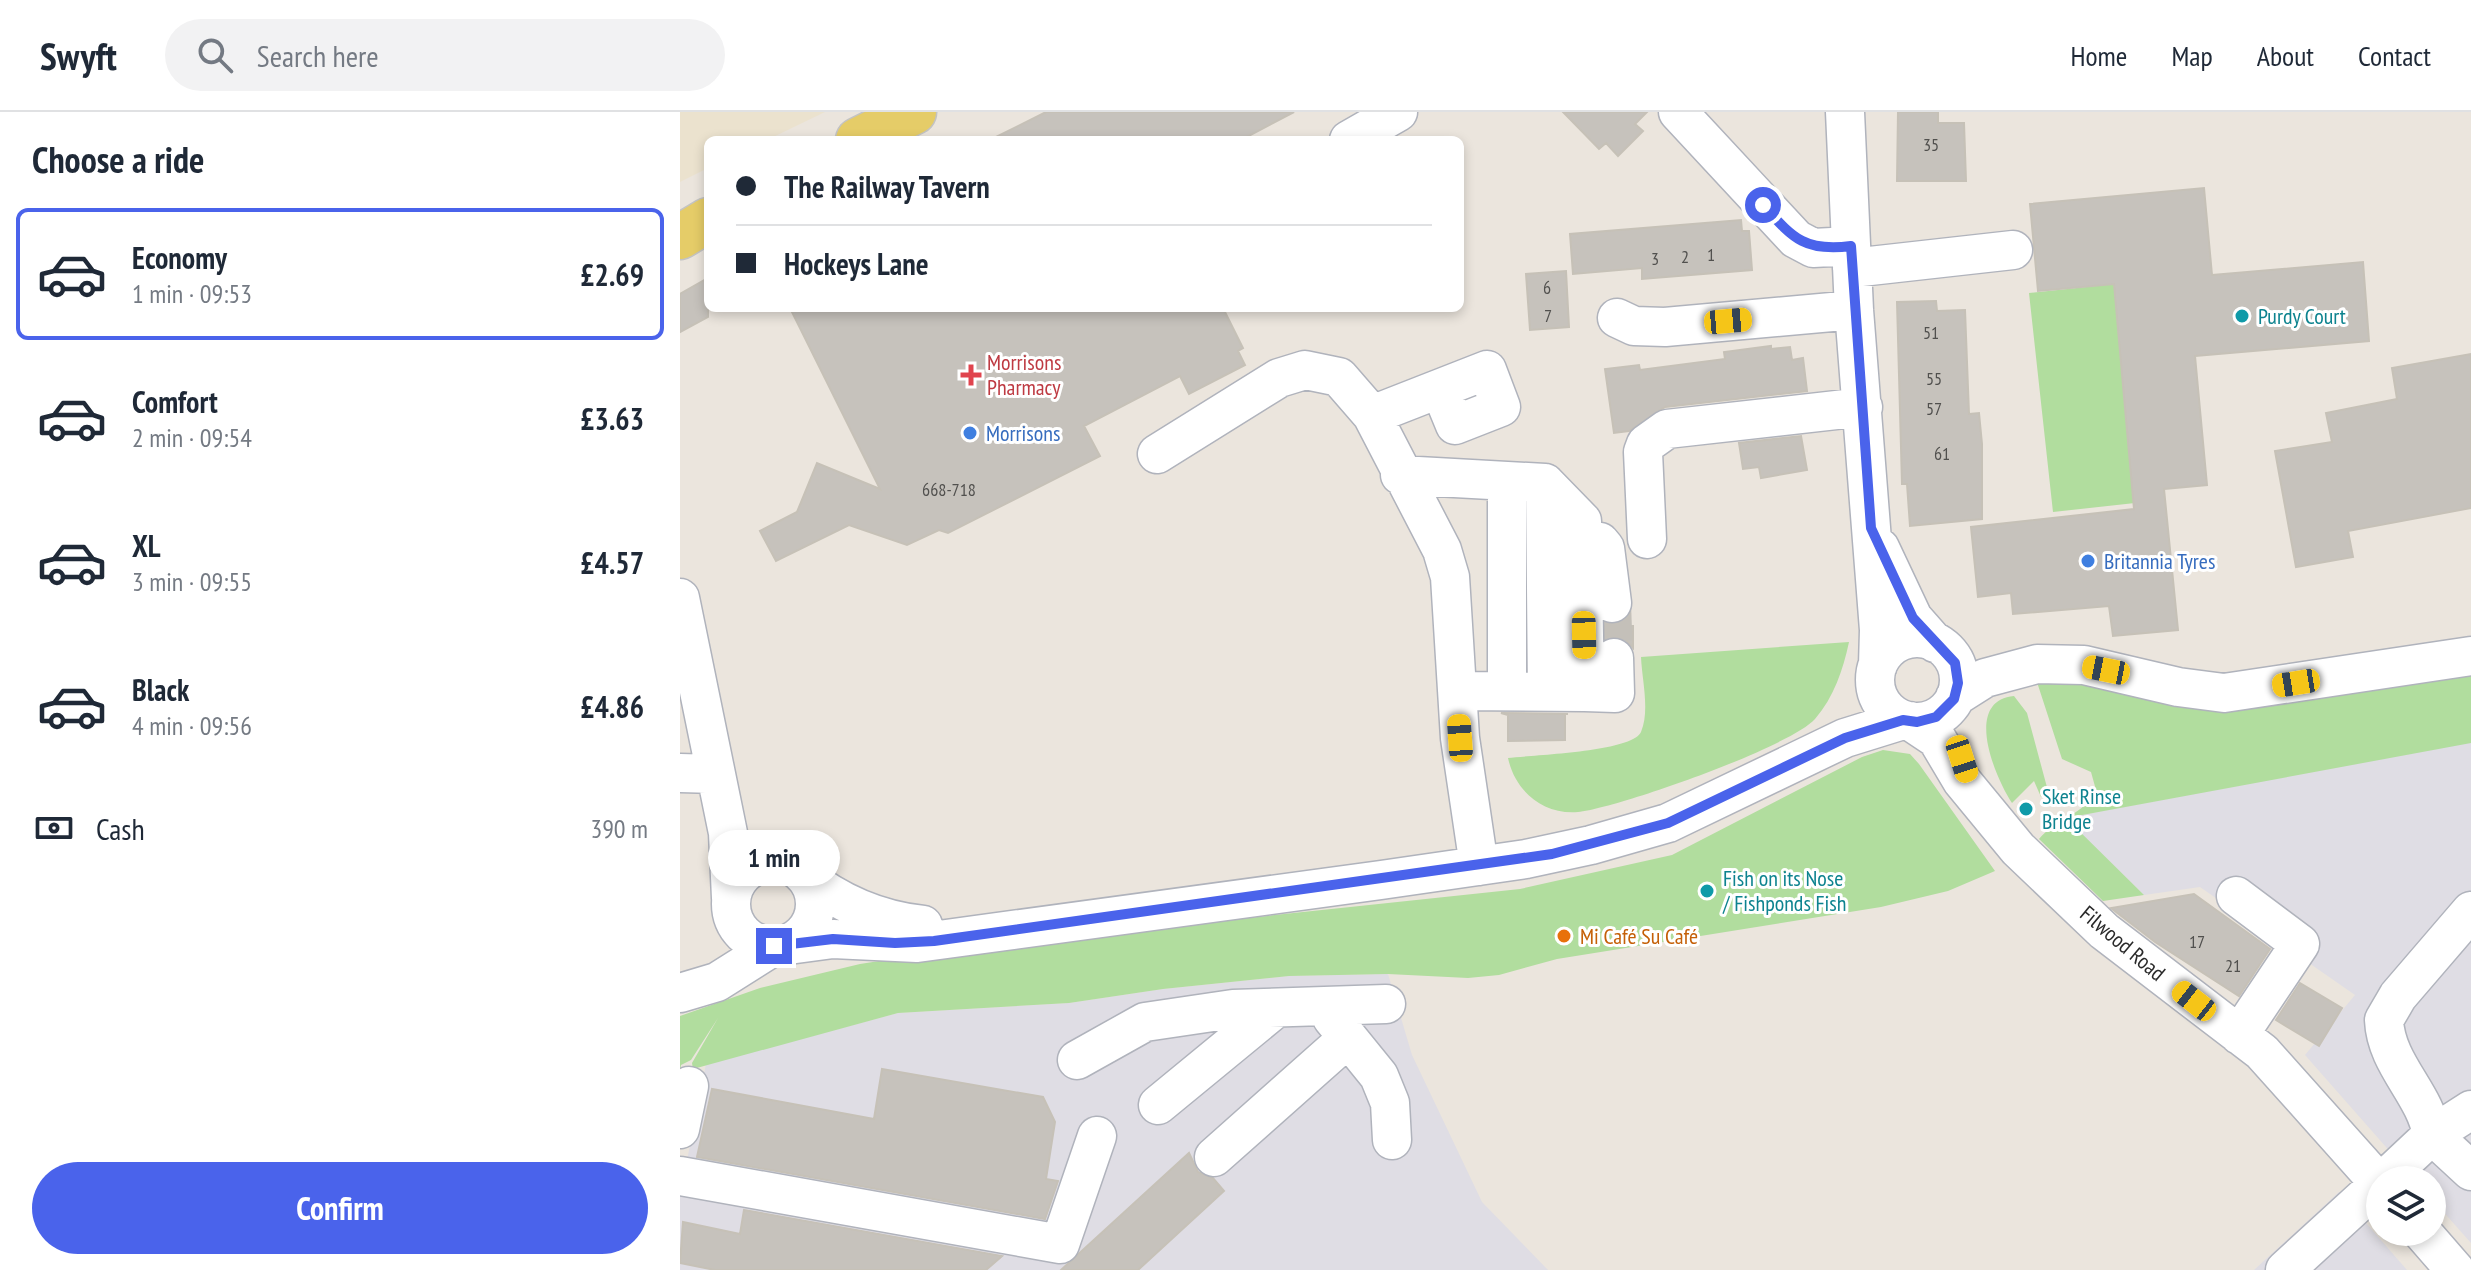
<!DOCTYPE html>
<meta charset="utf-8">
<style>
:root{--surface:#fff;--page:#f2f2f3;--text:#1f2937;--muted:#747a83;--line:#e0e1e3;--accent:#4a63eb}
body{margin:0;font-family:"PT Sans Narrow",sans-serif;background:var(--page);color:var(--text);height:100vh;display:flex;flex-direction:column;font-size:30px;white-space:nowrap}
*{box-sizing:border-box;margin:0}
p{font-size:26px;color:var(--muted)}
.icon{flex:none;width:44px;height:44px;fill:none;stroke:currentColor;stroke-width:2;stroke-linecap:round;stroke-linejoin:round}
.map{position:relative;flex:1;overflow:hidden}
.details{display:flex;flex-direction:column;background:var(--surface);width:680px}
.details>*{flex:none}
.guide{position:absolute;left:24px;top:24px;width:760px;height:176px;border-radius:12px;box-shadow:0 4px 12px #0003;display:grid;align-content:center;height:176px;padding:0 32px;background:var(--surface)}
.buttons{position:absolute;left:1686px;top:1054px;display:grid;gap:16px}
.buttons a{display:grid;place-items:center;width:80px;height:80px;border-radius:50%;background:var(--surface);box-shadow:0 4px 12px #0003;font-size:40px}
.end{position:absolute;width:36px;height:36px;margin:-18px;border:10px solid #4a63eb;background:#fff;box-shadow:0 0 0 4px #fff}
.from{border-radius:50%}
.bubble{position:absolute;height:56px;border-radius:28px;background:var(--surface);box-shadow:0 4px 12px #0003;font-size:26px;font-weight:800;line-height:56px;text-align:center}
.car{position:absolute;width:24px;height:48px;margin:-24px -12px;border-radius:10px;box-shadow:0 0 6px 2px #0007;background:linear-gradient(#f5c518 24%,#345 0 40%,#f5c518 0 76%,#345 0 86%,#f5c518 0)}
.guide b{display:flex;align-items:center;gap:28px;height:76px;font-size:30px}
.guide b+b{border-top:2px solid var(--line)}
.guide i{width:20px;height:20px;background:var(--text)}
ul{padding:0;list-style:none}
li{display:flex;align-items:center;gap:24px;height:132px;margin:0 16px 12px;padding:0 16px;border:4px solid transparent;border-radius:12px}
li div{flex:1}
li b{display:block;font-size:30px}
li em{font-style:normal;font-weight:800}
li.current{border-color:var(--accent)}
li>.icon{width:72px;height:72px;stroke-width:1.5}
h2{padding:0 32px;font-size:36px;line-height:96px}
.pay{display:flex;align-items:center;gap:20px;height:88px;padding:0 32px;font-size:30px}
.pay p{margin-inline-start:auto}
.button{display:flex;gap:16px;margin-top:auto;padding:16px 32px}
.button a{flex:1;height:92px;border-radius:48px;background:var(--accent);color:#fff;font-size:32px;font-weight:800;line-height:92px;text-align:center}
header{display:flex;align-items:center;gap:48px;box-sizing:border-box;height:112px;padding:0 40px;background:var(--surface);border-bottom:2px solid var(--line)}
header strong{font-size:38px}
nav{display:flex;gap:44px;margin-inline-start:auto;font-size:28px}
.search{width:560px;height:72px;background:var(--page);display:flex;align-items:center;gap:20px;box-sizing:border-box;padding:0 28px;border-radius:44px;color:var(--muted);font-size:30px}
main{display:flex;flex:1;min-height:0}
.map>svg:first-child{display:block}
.industrial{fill:#dfdde4}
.education{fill:#ebe2ce}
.green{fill:#b1dd9e}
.building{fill:#c6c2bc;stroke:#c6c1b7;stroke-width:2}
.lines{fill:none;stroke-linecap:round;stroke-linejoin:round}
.minor-tunnel{stroke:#c4c0b9;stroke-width:38;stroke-dasharray:38 19;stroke-linecap:butt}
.minor-casing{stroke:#b0b3bc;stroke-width:41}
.major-casing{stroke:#c3c3c3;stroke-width:47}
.minor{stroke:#fff;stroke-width:38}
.major{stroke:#e5cc68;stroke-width:44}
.route{stroke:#4a63eb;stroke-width:10}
.culture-dot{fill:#0f9aa8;stroke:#fff;stroke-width:3}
.health-dot{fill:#e0444e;stroke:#fff;stroke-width:3}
.shop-dot{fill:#3f7fe0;stroke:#fff;stroke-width:3}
.food-dot{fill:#e8710a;stroke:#fff;stroke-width:3}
.labels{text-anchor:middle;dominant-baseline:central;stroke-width:6;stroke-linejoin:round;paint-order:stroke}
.number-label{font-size:18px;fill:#51504e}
.culture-label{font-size:22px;fill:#0d838f;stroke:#fff;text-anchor:start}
.health-label{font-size:22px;fill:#be3a42;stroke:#fff;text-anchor:start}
.shop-label{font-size:22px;fill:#366cbe;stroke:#fff;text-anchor:start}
.food-label{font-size:22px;fill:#c56008;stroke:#fff;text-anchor:start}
.street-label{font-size:22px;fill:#2a2a2a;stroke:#fff}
</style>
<header>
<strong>Swyft</strong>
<div class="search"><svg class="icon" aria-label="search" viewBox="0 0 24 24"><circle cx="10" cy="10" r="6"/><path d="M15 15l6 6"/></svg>Search here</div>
<nav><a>Home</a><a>Map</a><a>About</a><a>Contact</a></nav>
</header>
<main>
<section class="details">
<h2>Choose a ride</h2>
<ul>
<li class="current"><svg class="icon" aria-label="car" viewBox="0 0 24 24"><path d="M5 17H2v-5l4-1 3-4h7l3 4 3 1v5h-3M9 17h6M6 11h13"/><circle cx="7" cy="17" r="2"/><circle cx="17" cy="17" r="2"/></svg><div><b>Economy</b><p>1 min · 09:53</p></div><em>£2.69</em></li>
<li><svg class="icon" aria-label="car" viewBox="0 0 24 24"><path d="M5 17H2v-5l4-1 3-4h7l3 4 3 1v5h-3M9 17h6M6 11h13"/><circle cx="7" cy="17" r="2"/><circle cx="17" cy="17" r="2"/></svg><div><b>Comfort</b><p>2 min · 09:54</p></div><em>£3.63</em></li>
<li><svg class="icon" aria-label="car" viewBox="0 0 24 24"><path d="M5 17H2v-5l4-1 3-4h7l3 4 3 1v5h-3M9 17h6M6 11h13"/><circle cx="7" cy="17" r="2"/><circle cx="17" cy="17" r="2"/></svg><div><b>XL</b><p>3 min · 09:55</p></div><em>£4.57</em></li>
<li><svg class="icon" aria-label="car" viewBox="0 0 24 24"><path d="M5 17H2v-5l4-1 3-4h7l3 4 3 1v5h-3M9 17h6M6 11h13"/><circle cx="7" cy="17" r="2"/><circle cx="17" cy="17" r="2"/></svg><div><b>Black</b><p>4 min · 09:56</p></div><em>£4.86</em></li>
</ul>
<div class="pay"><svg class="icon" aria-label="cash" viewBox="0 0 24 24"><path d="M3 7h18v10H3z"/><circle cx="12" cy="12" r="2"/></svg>Cash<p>390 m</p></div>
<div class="button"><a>Confirm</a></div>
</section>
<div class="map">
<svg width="1791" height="1158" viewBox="0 0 1791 1158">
<rect width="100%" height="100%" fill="#ebe5dd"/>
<path class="industrial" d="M 1791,630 L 1791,1131 L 1752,1087 L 1752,1068 L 1735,1068 L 1625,943 L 1675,883 L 1520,775 L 1464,783 L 1385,706 Z
M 708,862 L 732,943 L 802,1090 L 868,1158 L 0,1158 L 0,1084 L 26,952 L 218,901 L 389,891 L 483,877 L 609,864 Z
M 1659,1080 L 1727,1158 L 1574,1158 Z"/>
<path class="education" d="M 0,0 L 145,0 L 87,28 L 28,28 L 28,56 L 0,70 Z"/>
<path class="green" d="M 1434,172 L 1455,391 L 1373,400 L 1349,181 Z
M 1169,530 C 1163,558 1154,585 1135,607 C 1110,635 938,696 898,700 C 863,703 835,679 828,646 C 852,643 952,640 961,620 C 970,599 962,568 961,545 Z
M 1791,558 L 1791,631 L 1386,706 L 1464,783 L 1423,789 L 1359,727 C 1375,707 1406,702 1416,678 L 1411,660 L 1382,647 L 1356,567 Z
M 1334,584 L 1347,601 L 1368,679 L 1361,685 L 1354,669 L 1332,691 C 1316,667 1282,589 1334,584 Z
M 1203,638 L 1230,642 L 1239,652 L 1315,759 L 1268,779 L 1201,795 L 877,847 L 819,863 L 788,866 L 708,862 L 609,864 L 483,877 L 389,891 L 218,901 L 13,957 L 12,951 L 38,906 L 11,948 L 1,953 L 0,960 L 0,904 L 80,876 L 180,852 L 276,837 L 840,777 L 992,743 L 1182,645 Z"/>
<path class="building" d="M 366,0 L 614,0 L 561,28 L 310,28 Z
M 883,0 L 967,0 L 955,12 L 963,19 L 938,44 L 926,31 L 919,37 Z
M 1218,0 L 1258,0 L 1258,11 L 1284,11 L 1286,69 L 1217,69 Z
M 1524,76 L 1532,163 L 1683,150 L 1689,229 L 1515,244 L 1527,373 L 1484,377 L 1498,518 L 1433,524 L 1429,494 L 1333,502 L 1331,481 L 1298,485 L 1291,415 L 1454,397 L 1434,172 L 1358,179 L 1350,92 Z
M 1061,108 L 1062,119 L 1069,119 L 1072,158 L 962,167 L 962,156 L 893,162 L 890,122 Z
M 886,159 L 889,215 L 850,218 L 846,162 Z
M 28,166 L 28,205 L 0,220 L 0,182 Z
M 1256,189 L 1257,199 L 1285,198 L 1289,302 L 1299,301 L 1302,332 L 1302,407 L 1230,414 L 1227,372 L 1222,372 L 1217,190 Z
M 110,196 L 543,196 L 563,236 L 558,239 L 565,253 L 509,282 L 500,264 L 404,314 L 420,344 L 268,421 L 259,418 L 227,433 L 169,413 L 96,449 L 80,419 L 117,400 L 137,351 L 200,377 Z
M 1091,234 L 1091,237 L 1110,235 L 1112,248 L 1123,246 L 1127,279 L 985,295 L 949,319 L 934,321 L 925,257 L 959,253 L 960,258 L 1045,247 L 1044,240 Z
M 1791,242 L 1791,396 L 1668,419 L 1673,445 L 1616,455 L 1595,339 L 1652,330 L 1646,301 L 1717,287 L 1712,256 Z
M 1121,324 L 1127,358 L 1081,366 L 1079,355 L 1063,357 L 1059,331 Z
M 942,510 L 942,514 L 953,514 L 953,536 L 944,526 L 926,526 L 926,512 Z
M 821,601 L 888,602 L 885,602 L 885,628 L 828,629 L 828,603 Z
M 1514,782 L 1590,837 L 1559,884 L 1475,830 L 1431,796 Z
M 1620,871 L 1662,896 L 1639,934 L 1596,908 Z
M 202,957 L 363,985 L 375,1010 L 366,1067 L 378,1069 L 365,1107 L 17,1045 L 32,977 L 194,1007 Z
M 509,1041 L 518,1060 L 533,1066 L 544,1079 L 458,1158 L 381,1158 Z
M 64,1098 L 322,1144 L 306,1158 L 35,1158 L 0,1151 L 3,1110 L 60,1122 Z"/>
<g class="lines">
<path class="minor-tunnel" d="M 932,491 L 934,546"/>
<defs>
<path id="minor" d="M 998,0 L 1116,127 L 1133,136 L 1171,134
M 1165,0 L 1174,198 L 1199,518 L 1198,553
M 669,28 L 718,0
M 1172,156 L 1333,138
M 937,206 L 954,214 L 985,215 L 1174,198
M 692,303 L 807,258 L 821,295 L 775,313 L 761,279
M 477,342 L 599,266 L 625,258 L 659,265 L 692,303 L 762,438 L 770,465 L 780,626 L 799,754
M 720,363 L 865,371 L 902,409 L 905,580 L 777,579
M 827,370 L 827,579
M 865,371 L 867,579
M 967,427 L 963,340 L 966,332 L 987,317 L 1183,295
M 920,430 L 925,436 L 932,491
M 1200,436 L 1233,506 L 1255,531
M 0,486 L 48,721 L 51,786
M1195 568a42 42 0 1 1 84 0a42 42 0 1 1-84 0Z
M 905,580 L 935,581 L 934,546
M 1275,585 L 1305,566 L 1357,552 L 1404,553 L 1498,575 L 1544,581 L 1791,544
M 1230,609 L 1257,627 L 1282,669 L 1338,737 L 1424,819 L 1582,940 L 1700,1072
M 0,661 L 35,662
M51 792a42 42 0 1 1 84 0a42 42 0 1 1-84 0Z
M 122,762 C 158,791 197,808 243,813
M 1556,784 L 1620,832 L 1559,923
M 101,834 L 153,827 L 237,831 L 701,768 L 846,747 L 911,733 L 988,711 L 1165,626 L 1223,608
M 0,881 L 37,870 L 94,834
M 652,906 L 699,964 L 710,991 L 712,1028
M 397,948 L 465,910 L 553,897 L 706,892
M 478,993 L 596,896
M 1791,998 L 1752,1023 L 1791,1059
M 0,1017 L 9,974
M 534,1045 L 668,926
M 0,1064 L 380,1132 L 417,1024
M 1704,1068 L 1752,1023 C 1745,981 1706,953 1704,908 L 1718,884 L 1791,799
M 1742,1120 L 1775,1158
M 1605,1158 L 1700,1071"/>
<path id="major" d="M 178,28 L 234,0
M 0,125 L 28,108"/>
</defs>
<use href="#minor" class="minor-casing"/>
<use href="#major" class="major-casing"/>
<use href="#minor" class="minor"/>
<use href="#major" class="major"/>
</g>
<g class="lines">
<path class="route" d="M 94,834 L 153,827 L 215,831 L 254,829 L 872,742 L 988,711 L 1165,626 L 1223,608 L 1237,610 L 1256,605 L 1274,587 L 1278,571 L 1275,551 L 1233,506 L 1191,416 L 1171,134 C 1124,140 1113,126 1083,93"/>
</g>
<g class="culture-dot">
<circle cx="1562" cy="204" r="8"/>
<circle cx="1346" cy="697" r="8"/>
<circle cx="1027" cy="779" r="8"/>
</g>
<path class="health-dot" d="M287 251h8v8h8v8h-8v8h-8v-8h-8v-8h8z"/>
<g class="shop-dot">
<circle cx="290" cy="321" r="8"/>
<circle cx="1408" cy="449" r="8"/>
</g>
<circle class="food-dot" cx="884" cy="824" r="8"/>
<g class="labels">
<g class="number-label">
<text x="1251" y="32">35</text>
<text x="1031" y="142">1</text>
<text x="1005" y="144">2</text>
<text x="975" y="146">3</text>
<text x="867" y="175">6</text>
<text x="868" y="203">7</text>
<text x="1251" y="220">51</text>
<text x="1254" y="266">55</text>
<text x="1254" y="296">57</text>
<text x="1262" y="341">61</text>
<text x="269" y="377">668-718</text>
<text x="1517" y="829">17</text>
<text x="1553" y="853">21</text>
</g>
<g class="culture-label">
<text x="1578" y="204">Purdy Court</text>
<text x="1362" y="684">Sket Rinse<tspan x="1362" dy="25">Bridge</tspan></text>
<text x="1043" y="766">Fish on its Nose<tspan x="1043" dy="25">/ Fishponds Fish</tspan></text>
</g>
<g class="health-label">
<text x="307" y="250">Morrisons<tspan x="307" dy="25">Pharmacy</tspan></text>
</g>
<g class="shop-label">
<text x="306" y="321">Morrisons</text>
<text x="1424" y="449">Britannia Tyres</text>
</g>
<g class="food-label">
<text x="900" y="824">Mi Café Su Café</text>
</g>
<g class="street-label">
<text transform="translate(1443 831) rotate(40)">Filwood Road</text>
</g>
</g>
</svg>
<div class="buttons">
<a><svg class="icon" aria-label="layers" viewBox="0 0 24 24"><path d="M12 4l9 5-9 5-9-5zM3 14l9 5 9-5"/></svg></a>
</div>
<i class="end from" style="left:1083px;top:93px"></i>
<i class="end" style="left:94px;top:834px"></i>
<div class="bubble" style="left:28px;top:718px;width:132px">1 min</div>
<i class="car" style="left:1048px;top:209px;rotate:85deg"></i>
<i class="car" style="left:904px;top:523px;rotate:179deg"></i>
<i class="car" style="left:1426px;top:558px;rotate:281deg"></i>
<i class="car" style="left:1616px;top:571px;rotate:261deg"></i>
<i class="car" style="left:780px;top:626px;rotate:356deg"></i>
<i class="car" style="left:1282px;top:647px;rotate:162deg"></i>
<i class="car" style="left:1514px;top:889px;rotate:308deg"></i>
<div class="guide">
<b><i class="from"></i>The Railway Tavern</b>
<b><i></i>Hockeys Lane</b>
</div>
</div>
</main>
